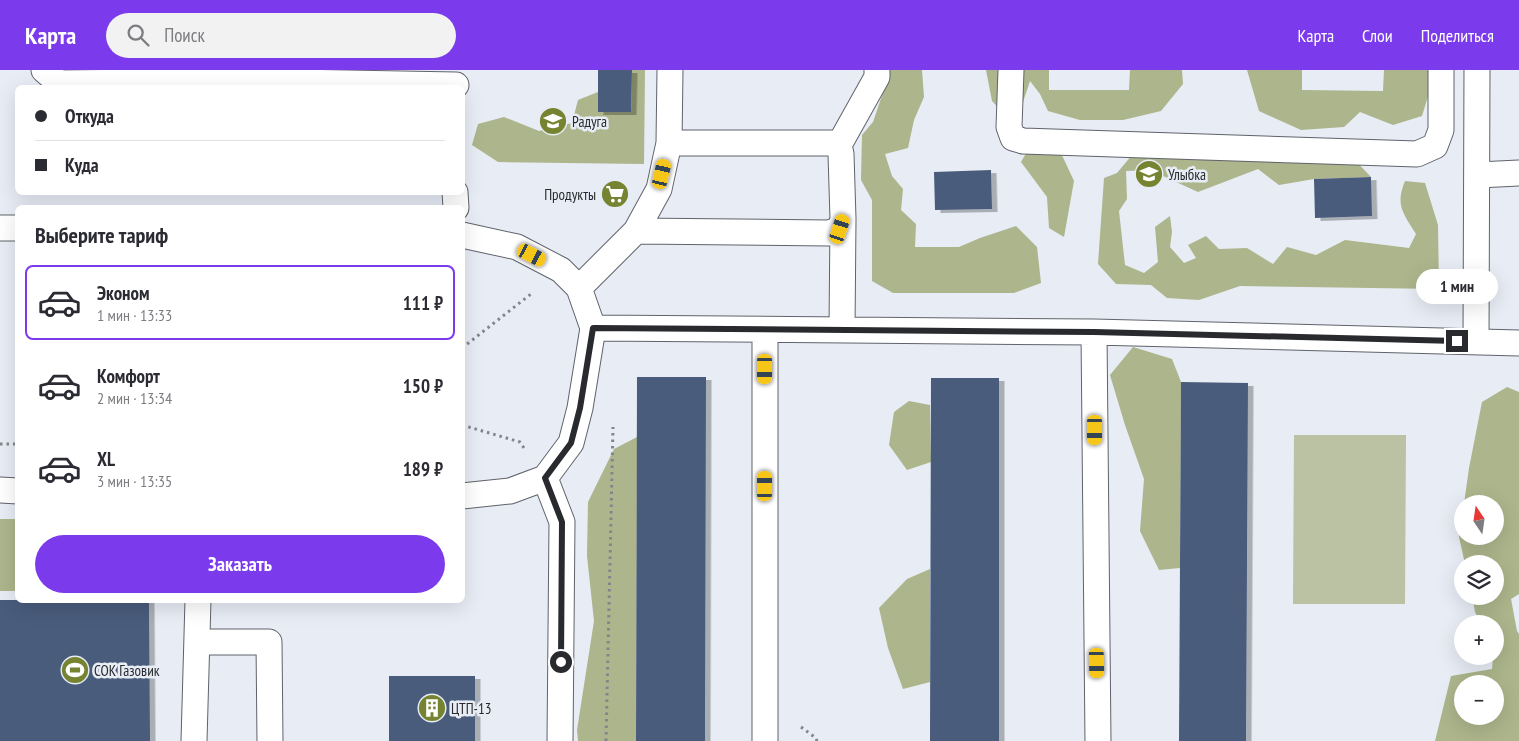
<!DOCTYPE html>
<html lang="ru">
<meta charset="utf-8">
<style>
:root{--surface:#fff;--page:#f2f2f3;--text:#2b2b33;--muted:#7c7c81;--line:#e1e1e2;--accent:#7c3aed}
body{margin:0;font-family:"PT Sans Narrow",sans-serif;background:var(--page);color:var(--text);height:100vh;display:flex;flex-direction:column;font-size:19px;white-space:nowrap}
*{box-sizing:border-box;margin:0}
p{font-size:16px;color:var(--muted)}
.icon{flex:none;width:28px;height:28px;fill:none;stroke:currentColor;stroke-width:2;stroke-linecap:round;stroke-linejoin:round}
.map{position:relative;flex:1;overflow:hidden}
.panel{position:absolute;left:15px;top:135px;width:450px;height:398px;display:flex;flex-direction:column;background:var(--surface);border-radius:8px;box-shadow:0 5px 20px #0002}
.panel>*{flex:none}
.hud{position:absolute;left:15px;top:15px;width:450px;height:110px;border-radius:8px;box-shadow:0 5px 20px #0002;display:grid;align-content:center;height:110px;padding:0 20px;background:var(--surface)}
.needle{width:32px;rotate:347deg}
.fabs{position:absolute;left:1454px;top:425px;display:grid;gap:10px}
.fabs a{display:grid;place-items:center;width:50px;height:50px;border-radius:50%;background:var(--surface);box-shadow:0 5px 20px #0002;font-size:25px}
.end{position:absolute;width:22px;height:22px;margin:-11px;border:6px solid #282a2d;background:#fff;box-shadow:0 0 0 2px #fff}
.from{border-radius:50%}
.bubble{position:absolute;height:35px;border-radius:18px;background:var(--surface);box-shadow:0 5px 20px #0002;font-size:16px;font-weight:800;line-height:35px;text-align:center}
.car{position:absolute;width:15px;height:30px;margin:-15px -8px;border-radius:6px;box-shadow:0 0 4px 1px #0007;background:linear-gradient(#f5c518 24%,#345 0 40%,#f5c518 0 76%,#345 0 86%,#f5c518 0)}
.hud b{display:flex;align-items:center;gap:18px;height:48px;font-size:19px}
.hud b+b{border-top:1px solid var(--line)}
.hud i{width:12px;height:12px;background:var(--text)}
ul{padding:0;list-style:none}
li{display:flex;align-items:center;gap:15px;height:75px;margin:0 10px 8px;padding:0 10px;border:2px solid transparent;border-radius:8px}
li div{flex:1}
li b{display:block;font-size:19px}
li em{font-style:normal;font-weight:800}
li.current{border-color:var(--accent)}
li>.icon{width:45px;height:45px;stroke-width:1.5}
h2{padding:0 20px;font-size:22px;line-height:60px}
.cta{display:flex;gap:10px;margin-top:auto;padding:10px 20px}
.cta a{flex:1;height:58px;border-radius:30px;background:var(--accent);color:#fff;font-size:20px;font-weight:800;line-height:58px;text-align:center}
header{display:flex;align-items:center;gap:30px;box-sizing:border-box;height:70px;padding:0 25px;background:var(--accent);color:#fff}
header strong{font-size:24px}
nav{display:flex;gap:28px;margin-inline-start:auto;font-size:18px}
.search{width:350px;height:45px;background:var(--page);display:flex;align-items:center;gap:12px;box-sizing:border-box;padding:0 18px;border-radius:28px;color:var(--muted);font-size:19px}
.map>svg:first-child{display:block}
.green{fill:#bbc2a3}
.forest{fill:#acb58b;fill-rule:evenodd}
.building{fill:#4a5b7c;filter:url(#shadow)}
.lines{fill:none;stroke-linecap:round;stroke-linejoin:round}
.lane-casing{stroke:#5f636b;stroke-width:27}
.path{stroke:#82858b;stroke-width:3;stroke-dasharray:2.5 4;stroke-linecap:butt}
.lane{stroke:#fff;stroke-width:25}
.route{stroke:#282a2d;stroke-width:6}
.labels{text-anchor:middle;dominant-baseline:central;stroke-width:5;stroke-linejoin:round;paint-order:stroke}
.poi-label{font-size:15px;fill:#282a2d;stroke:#e7ecf5;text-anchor:start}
</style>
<header>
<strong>Карта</strong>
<div class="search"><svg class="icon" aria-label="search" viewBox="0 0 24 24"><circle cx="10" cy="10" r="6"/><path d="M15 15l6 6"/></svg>Поиск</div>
<nav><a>Карта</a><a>Слои</a><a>Поделиться</a></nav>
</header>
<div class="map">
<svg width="1519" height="671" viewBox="0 0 1519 671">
<defs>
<filter id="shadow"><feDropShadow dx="5.5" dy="3" stdDeviation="0" flood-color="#0004"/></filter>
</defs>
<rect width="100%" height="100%" fill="#e7ecf5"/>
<path class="green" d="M 1294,365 L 1406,365 L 1405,534 L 1293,534 Z"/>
<path class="forest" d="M 632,0 L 645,0 L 644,94 L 498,92 L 472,75 L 478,54 L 504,47 L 539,61 L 572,53 L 578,30 L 598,22 L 598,42 L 631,42 Z
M 889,0 L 922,0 L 924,27 L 914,50 L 908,78 L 885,84 L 892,106 L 903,119 L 901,140 L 916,154 L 915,177 L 959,177 L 980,168 L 1016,156 L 1037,177 L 1041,213 L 1014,223 L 893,223 L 872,211 L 872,130 L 861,110 L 862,65 L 873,52 L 889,5 Z
M 986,0 L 1049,0 L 1049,20 L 1129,20 L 1130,0 L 1182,0 L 1183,14 L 1161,41 L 1123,50 L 1080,50 L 1048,41 L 1040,24 L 1030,11 L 1023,32 L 1007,47 L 992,31 Z
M 1247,0 L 1302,0 L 1302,20 L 1383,21 L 1384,0 L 1436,0 L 1422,46 L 1393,55 L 1360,42 L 1344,57 L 1301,60 L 1259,41 Z
M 1032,73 L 1061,83 L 1074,111 L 1064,167 L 1049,158 L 1047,127 L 1021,92 Z
M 1132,85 L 1350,85 L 1371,107 L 1314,109 L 1279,115 L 1258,99 L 1198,122 L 1150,100 L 1126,101 L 1127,129 L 1119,141 L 1125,195 L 1144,203 L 1158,192 L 1155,157 L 1170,146 L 1172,162 L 1170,177 L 1184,193 L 1196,188 L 1188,175 L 1206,166 L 1219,179 L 1247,178 L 1273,194 L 1287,177 L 1316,185 L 1345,170 L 1409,178 L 1416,164 C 1403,143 1395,135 1405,111 L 1425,113 L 1438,155 L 1439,219 L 1240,216 L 1199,230 L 1167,228 L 1151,215 L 1116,214 L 1098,194 L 1104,108 L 1117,103 Z
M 1133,277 L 1172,289 L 1181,312 L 1180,498 L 1159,500 L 1140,461 L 1144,409 L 1125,355 L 1110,305 Z
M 1507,317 L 1519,322 L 1519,524 L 1511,529 L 1517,561 L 1519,564 L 1519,671 L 1435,671 L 1451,606 L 1492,599 L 1493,586 L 1495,586 L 1495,554 L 1481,554 L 1475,542 L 1472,526 L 1495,526 L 1495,494 L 1465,494 L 1459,467 L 1462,445 L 1462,466 L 1495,466 L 1495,434 L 1464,434 L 1469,398 L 1482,332 ZM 1462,614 L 1495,614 L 1495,646 L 1462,646 Z
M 909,331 L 930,335 L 931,392 L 907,400 L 889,375 L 894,342 Z
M 637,367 L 636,671 L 578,671 L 577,660 L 594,551 L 587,486 L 588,432 L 614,379 Z
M 0,449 L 17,449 L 17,521 L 0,521 Z
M 930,499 L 930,612 L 903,619 L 888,578 L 879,538 L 907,509 Z"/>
<path class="building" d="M 598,0 L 632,0 L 631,42 L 598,42 Z
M 991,100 L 992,139 L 935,140 L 934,102 Z
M 1371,107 L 1372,146 L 1315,148 L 1314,109 Z
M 637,307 L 706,307 L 705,671 L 636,671 Z
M 931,308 L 999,308 L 999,671 L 930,671 Z
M 1181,312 L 1248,313 L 1246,671 L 1179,671 Z
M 0,530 L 149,530 L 150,671 L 0,671 Z
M 389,606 L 475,606 L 475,671 L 389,671 Z"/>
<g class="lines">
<defs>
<path id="lane" d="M 44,0 L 59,13 L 239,11 L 456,15
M 1011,0 L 1009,57 L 1013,68 L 1023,71 L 1417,84 L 1435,76 L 1441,60 L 1441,0
M 839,75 L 877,7 L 877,0
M 1478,105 L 1519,103
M 455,122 L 456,138
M 0,158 L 18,158
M 636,161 L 829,163 L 840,159 L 843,149 L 841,84 L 839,75 L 831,73 L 669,73
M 462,165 L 517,177 L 561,200 L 579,218 L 593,258 L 580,338 L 571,373 L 545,408 L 510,421 L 462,426
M 579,218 L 636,161 L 659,119 L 669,73 L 670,0
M 593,258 L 1094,262 L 1519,273
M 765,260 L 765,671
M 842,260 L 843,149
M 1094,262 L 1098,671
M 1476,271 L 1477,0
M 545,408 L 562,452 L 560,671
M 0,420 L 18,421
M 197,572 L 269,572 L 270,671
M 194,671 L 198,530"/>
</defs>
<use href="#lane" class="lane-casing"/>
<path class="path" d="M 462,278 L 531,224
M 462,355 L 520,372 L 524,378
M 0,374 L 18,374
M 801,657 L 816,668 L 817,671
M 606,671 L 613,357"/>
<use href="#lane" class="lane"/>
</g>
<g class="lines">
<path class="route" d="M 561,592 L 562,452 L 545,408 L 571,373 L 580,338 L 593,258 L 1094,262 L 1457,271"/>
</g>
<defs>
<symbol id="school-disc" viewBox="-11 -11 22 22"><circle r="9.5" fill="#768331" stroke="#e7ecf5"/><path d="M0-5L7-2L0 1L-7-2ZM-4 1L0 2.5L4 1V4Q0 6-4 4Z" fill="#fff"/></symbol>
<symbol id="supermarket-disc" viewBox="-11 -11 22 22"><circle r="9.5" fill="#768331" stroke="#e7ecf5"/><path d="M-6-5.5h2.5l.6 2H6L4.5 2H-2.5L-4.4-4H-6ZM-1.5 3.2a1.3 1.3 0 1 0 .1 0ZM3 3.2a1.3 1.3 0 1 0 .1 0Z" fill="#fff"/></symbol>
<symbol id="stadium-disc" viewBox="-11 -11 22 22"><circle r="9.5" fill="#768331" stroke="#e7ecf5"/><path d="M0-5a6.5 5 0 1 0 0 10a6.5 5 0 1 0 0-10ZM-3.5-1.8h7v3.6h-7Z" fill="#fff"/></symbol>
<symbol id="building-disc" viewBox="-11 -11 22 22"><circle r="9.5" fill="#768331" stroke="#e7ecf5"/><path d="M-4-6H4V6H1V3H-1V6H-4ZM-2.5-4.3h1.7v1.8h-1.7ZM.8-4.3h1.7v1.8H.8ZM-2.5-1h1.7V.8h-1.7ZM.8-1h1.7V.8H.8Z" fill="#fff"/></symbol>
</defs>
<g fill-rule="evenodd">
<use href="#school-disc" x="537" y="35" width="32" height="32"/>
<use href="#school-disc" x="1133" y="88" width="32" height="32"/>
<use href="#supermarket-disc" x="599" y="108" width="32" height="32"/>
<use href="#stadium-disc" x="59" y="584" width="32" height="32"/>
<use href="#building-disc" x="416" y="622" width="32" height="32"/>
</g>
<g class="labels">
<g class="poi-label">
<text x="572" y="51">Радуга</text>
<text x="1168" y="104">Улыбка</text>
<text x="596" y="124" text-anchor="end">Продукты</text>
<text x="94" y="600">СОК Газовик</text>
<text x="451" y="638">ЦТП-13</text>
</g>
</g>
</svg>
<div class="fabs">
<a><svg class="needle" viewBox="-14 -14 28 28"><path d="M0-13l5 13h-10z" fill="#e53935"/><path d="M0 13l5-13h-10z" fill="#7c7c81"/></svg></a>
<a><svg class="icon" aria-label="layers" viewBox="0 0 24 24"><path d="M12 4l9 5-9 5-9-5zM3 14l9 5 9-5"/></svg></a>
<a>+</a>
<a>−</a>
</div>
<i class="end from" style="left:561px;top:592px"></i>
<i class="end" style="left:1457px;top:271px"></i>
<div class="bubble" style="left:1416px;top:199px;width:82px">1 мин</div>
<i class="car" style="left:662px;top:104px;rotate:13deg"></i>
<i class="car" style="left:840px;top:159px;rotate:18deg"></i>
<i class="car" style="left:532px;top:185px;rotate:117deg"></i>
<i class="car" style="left:765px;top:299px;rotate:180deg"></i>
<i class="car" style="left:1095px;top:360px;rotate:180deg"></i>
<i class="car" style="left:765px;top:416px;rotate:0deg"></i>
<i class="car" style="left:1097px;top:593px;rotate:179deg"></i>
<div class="hud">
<b><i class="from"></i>Откуда</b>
<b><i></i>Куда</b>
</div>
<section class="panel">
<h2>Выберите тариф</h2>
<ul>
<li class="current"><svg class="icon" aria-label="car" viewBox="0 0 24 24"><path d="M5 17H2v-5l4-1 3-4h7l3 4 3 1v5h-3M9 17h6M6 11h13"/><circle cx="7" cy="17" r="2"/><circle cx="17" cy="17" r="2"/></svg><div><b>Эконом</b><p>1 мин · 13:33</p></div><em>111 ₽</em></li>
<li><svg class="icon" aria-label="car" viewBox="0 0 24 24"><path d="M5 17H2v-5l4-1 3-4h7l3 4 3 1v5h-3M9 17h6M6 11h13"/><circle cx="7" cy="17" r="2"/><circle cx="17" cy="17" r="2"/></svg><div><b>Комфорт</b><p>2 мин · 13:34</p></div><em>150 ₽</em></li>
<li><svg class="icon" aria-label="car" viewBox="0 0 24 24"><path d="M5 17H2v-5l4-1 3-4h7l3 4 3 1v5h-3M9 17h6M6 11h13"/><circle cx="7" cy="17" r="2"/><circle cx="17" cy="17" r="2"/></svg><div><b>XL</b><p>3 мин · 13:35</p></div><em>189 ₽</em></li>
</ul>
<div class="cta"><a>Заказать</a></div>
</section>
</div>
